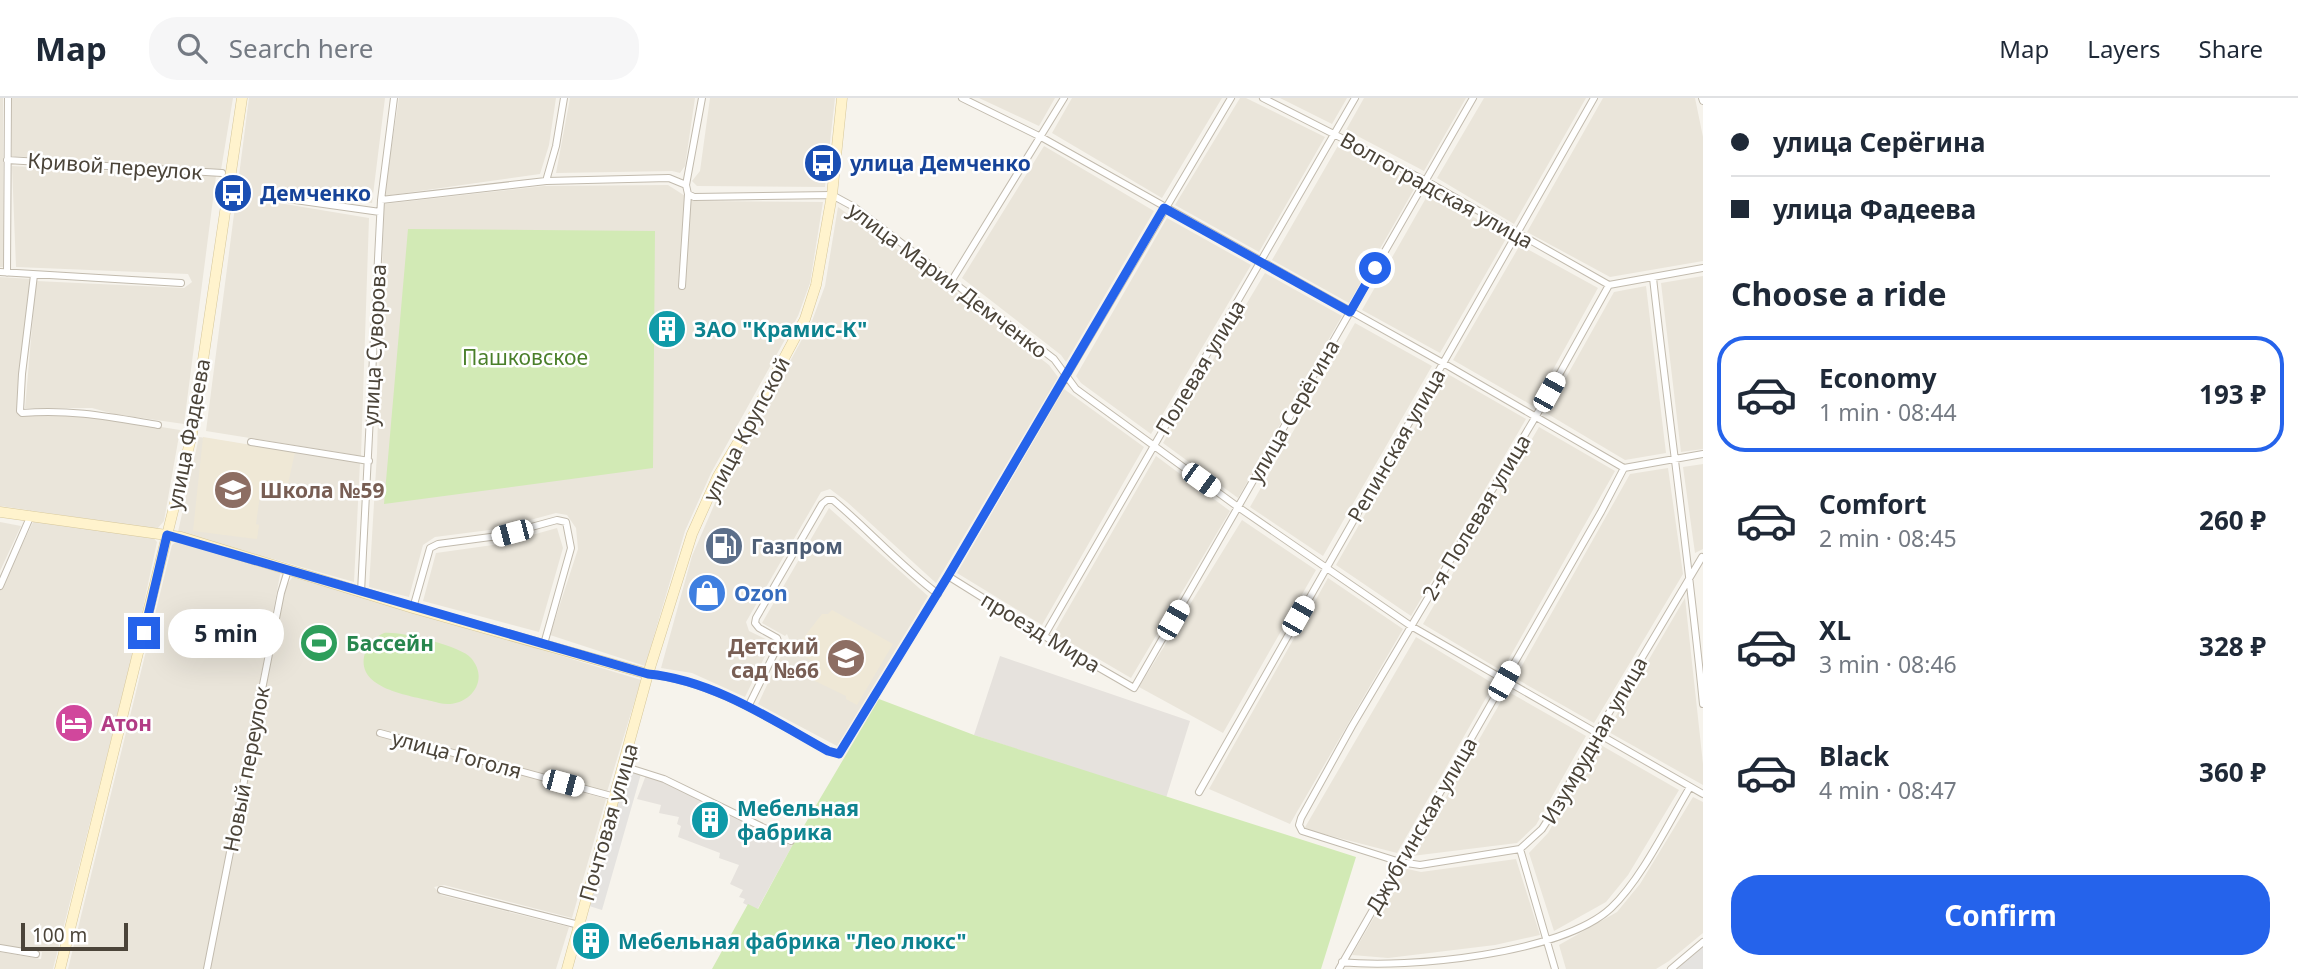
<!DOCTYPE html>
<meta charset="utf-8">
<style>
:root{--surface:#fff;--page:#f6f6f7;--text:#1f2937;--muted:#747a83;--line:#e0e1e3;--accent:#2563eb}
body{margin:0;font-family:"Noto Sans",sans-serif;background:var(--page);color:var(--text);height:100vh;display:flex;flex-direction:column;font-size:26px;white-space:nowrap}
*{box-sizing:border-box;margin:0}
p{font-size:23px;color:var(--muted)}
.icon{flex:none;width:38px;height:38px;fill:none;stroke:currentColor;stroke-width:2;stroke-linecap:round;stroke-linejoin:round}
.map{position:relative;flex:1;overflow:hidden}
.drawer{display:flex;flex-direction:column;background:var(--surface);width:595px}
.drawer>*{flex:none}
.hud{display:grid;align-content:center;height:154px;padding:0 28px;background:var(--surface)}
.scale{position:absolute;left:21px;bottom:18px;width:107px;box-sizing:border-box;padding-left:7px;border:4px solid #4b4439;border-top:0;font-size:19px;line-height:24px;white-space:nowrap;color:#4b4439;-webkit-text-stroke:5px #fff;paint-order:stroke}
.end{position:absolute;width:32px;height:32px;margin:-16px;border:9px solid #2563eb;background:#fff;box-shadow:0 0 0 4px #fff}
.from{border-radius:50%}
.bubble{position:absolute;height:49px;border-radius:24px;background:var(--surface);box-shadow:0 7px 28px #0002;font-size:23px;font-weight:700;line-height:49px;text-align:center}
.car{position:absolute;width:21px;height:42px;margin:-21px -10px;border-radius:9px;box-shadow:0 0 5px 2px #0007;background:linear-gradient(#fff 24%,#345 0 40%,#fff 0 76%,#345 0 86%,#fff 0)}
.hud b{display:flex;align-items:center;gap:24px;height:66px;font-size:26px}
.hud b+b{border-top:2px solid var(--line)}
.hud i{width:18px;height:18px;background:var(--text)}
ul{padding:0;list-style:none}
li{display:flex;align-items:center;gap:21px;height:116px;margin:0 14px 10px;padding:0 14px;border:4px solid transparent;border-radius:28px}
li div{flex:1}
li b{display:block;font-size:26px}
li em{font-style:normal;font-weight:700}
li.on{border-color:var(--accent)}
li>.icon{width:63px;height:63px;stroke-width:1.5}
h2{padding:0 28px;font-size:32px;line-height:84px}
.action{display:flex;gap:14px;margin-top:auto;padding:14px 28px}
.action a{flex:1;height:80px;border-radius:28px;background:var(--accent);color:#fff;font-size:28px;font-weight:700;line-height:80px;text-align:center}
header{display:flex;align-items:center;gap:42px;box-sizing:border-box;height:98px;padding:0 35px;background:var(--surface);border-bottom:2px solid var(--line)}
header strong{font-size:33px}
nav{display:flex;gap:38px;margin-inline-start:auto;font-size:24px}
.search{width:490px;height:63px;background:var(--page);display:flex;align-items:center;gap:18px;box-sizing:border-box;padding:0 24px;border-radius:28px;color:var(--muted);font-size:26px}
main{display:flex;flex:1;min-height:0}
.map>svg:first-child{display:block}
.residential{fill:#eae5da}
.industrial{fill:#e6e2dd}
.education{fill:#efe8d6}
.green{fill:#d2eab5}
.parking{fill:#e5e3e0}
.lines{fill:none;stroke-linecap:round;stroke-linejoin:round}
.street-casing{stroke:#c2bbae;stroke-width:8}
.secondary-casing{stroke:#d6c79b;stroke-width:11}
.street{stroke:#fff;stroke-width:6}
.secondary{stroke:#fff3cd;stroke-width:10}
.route{stroke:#2563eb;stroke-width:9}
.labels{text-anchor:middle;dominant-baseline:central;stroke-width:5;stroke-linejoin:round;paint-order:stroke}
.transit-label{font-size:21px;font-weight:bold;fill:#164399;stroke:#fff;text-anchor:start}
.street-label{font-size:21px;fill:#4b4439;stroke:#fff}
.culture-label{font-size:21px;font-weight:bold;fill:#0d838f;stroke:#fff;text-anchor:start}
.park-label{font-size:21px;fill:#4a7f2a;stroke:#fff}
.education-label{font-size:21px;font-weight:bold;fill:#785e54;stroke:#fff;text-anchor:start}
.service-label{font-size:21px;font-weight:bold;fill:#4e5e75;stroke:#fff;text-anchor:start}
.shop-label{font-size:21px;font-weight:bold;fill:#366cbe;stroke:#fff;text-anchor:start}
.leisure-label{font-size:21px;font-weight:bold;fill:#27864d;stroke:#fff;text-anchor:start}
.hotel-label{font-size:21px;font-weight:bold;fill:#b23c85;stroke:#fff;text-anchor:start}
</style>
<header>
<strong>Map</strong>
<div class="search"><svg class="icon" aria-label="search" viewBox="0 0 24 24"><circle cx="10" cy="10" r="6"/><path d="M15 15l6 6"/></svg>Search here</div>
<nav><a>Map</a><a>Layers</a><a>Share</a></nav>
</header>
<main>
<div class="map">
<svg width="1703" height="871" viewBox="0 0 1703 871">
<rect width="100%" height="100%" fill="#f6f3ec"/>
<path class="residential" d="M 0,0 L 3,0 L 3,169 L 0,169 Z
M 12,0 L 233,0 L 221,72 L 12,58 Z
M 249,0 L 385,0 L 372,105 L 284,91 L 275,97 L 279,105 L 369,120 L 361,358 L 206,333 Z
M 399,0 L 556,0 L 549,47 L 540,76 L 384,98 Z
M 570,0 L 695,0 L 685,68 L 680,75 L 672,73 L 556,75 Z
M 710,0 L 835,0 L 825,89 L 697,88 L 692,83 L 700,73 Z
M 979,0 L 1055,0 L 1039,28 Z
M 1072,0 L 1222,0 L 1162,100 L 1052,35 Z
M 1240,0 L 1246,0 L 1325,39 L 1259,154 L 1175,107 Z
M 1280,0 L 1347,0 L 1332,26 Z
M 1364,0 L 1466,0 L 1424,73 L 1346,32 Z
M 1484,0 L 1586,0 L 1514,126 L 1437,80 Z
M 1603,0 L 1695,0 L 1703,39 L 1703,163 L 1610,179 L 1527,134 Z
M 1339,46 L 1417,86 L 1349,205 L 1272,162 Z
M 1044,48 L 1154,113 L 1066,264 L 1061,257 L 962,180 Z
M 12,68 L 216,78 L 184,326 L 114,316 L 92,310 L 25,310 L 36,183 L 184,190 L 192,184 L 188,176 L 16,169 Z
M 668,87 L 693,103 L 823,104 L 810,185 L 798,218 L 711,375 L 685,433 L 645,568 L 550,537 L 578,451 L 576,430 L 567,417 L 556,415 L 497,431 L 435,439 L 423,447 L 409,499 L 369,489 L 377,355 L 384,106 L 544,88 Z
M 1430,93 L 1507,139 L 1440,255 L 1362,212 Z
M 838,109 L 948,188 L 1049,267 L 1058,279 L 936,485 L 847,404 L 830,391 L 821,394 L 746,524 L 749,533 L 772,544 L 745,599 L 692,575 L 661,570 L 692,458 L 725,382 L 812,223 L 825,188 Z
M 1167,120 L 1251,167 L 1151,336 L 1081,285 L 1076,278 Z
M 1520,147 L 1598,190 L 1533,308 L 1453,262 Z
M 1265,175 L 1342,218 L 1238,400 L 1163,345 Z
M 1703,178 L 1703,351 L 1681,354 L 1661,185 Z
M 0,179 L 31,181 L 17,310 L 20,318 L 47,314 L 93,318 L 180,332 L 164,423 L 157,431 L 0,408 Z
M 1646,188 L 1666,355 L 1625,362 L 1546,315 L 1614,194 Z
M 1355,225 L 1432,268 L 1323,458 L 1250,409 Z
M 1446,275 L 1526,321 L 1411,518 L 1336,467 Z
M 1064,291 L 1144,349 L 1042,527 L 957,475 Z
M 1539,329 L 1615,373 L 1502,573 L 1423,526 Z
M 199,339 L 360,365 L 354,484 L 178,434 Z
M 1156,358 L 1230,413 L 1131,580 L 1054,535 Z
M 1703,366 L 1703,451 L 1695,455 L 1683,369 Z
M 1668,370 L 1683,476 L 1594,625 L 1515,580 L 1630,376 Z
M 829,410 L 928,498 L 837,648 L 758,606 L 789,541 L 787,536 L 785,538 L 762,525 Z
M 34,422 L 151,437 L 157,444 L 135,547 L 53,871 L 0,871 L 0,854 L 41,861 L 42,854 L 0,847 L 0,493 Z
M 1242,422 L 1316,472 L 1223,635 L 1139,589 Z
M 0,424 L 21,428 L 0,473 Z
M 557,430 L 563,450 L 539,534 L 423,503 L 436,455 L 500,446 Z
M 178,442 L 281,472 L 205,871 L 68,871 L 172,447 Z
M 294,477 L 641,582 L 607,694 L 532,673 L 523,674 L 530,679 L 606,701 L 572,820 L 444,787 L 434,789 L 441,797 L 569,829 L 556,871 L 209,871 L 286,488 Z
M 1328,480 L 1403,531 L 1290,726 L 1209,691 Z
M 1685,500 L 1703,666 L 1703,687 L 1607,633 Z
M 1416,539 L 1494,586 L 1397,755 L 1304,731 Z
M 1507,593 L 1586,638 L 1536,727 L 1517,745 L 1412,758 Z
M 1599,646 L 1679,692 L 1628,777 L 1606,804 L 1554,833 L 1529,755 L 1548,735 Z
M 1693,699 L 1703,704 L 1703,835 L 1669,863 L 1656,871 L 1566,871 L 1559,847 L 1617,814 L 1640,786 Z
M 1516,761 L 1540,837 L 1495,847 L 1388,860 L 1352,857 L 1403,770 L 1421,774 Z"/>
<path class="industrial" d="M 1000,558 L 1190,623 L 1166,700 L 974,637 Z
M 646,677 L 675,689 L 792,748 L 757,812 L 743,805 L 745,801 L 739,799 L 743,792 L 730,786 L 739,767 L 719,760 L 720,755 L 678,739 L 681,728 L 677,726 L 679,719 L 659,715 L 661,707 L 637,701 Z"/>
<path class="education" d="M 203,339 L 295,354 L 288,386 L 269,384 L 267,398 L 260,397 L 256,426 L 259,427 L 257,441 L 193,433 Z
M 832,512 L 893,546 L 857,607 L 846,601 L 846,598 L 813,582 L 819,567 L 794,552 L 822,516 L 828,516 Z"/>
<path class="green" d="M 408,131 L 655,133 L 653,370 L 384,406 Z
M 384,535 C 399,533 461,548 471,560 C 492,584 466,612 439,605 C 415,598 358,593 364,559 C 366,547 373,540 384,535 Z
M 879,601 L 974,637 L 1356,759 L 1321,871 L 712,871 L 748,806 L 758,811 L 792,748 Z"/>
<path class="parking" d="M 625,672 L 641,676 L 602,812 L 586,807 Z
M 1703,848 L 1703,871 L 1676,871 Z"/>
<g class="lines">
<defs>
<path id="street" d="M 962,0 L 1041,39 L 1443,265 L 1624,370
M 1263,0 L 1426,83 L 1609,187
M 1702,0 L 1703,3
M 7,62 L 222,75
M 546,83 L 556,48 L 564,0
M 686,87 L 702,0
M 281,100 L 380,114
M 381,102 L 546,83 L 669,80 L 686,87 L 688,96 L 694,99 L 832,97 L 854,109 L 1054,261 L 1076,291 L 1238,409 L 1411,528 L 1703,696
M 0,174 L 181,185
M 7,175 L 8,0
M 34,177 L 22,276 L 20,313 L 22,315 C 72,311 110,319 158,327
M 1653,180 C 1669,322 1689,463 1703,606
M 952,182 L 1064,0
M 682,188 L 688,96
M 251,344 L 369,363
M 1624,370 L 1703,356
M 1702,459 L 1597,635 L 1558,706 L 1542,731 L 1520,751 L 1420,767 L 1400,764 L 1302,733 L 1299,727 L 1301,720 L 1352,628 L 1536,318 L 1609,187 L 1703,170
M 948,478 L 1044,538 L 1134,590 L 1473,0
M 0,488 L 31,417
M 361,494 L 381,102 L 394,0
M 413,510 L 430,450 L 438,446 L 498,438 L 557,422 L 566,424 L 571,450 L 544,546
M 1044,538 L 1355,0
M 648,576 C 713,583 772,622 828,653 L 839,656 L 948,478 L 1231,0
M 748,609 L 779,546 L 777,540 L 759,530 L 755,525 L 756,520 L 822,406 L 827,402 L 833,402 C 869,432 900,468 938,496
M 380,635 L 615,699
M 623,668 L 664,681 L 791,743
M 1199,694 L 1594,0
M 1520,751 L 1555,871
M 441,792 L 579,827
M 0,850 L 36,856
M 1342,864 C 1407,871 1562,856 1611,810 C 1641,782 1669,724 1690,689
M 207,871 L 281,495 L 288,472
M 1339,871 L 1601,414 L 1624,370
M 1671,871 L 1703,844"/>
<path id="secondary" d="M 0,414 L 181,439 L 413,510 L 648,576
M 60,871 L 192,336 L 242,0
M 567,871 L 648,576 L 692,436 L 718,378 L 749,326 L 805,221 L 816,187 L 832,97 L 842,0"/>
</defs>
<use href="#street" class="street-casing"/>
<use href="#secondary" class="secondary-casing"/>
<use href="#street" class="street"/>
<use href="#secondary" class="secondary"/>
</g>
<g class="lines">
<path class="route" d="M 144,535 L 167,437 L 648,576 C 713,582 772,622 828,653 L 839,656 L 948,478 L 1164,110 L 1350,214 L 1375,170"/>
</g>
<defs>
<symbol id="bus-disc" viewBox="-11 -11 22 22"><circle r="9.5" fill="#1a4fb4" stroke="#fff"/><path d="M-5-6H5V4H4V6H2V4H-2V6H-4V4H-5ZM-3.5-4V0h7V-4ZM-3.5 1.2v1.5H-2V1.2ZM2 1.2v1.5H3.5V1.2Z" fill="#fff"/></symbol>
<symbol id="building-disc" viewBox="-11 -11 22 22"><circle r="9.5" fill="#0f9aa8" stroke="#fff"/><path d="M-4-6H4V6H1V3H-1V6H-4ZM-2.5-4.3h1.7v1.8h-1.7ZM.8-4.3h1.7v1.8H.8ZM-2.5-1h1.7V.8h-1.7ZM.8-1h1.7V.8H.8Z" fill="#fff"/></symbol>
<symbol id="school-disc" viewBox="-11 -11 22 22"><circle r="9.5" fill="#8d6e63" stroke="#fff"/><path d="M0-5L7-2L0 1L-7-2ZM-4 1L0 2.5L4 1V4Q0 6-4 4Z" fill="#fff"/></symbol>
<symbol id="fuel-disc" viewBox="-11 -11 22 22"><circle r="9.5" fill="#5c6f8a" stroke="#fff"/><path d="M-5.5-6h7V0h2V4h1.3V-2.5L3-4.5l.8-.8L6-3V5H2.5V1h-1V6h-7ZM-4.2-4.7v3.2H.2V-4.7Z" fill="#fff"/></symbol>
<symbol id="shop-disc" viewBox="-11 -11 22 22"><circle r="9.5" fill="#3f7fe0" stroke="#fff"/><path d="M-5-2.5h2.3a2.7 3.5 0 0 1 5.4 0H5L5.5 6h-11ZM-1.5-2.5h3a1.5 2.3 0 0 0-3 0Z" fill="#fff"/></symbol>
<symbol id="stadium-disc" viewBox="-11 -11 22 22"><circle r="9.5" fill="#2e9e5b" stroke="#fff"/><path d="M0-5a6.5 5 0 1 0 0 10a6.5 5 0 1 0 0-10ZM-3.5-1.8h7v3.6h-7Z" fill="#fff"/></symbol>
<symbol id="hotel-disc" viewBox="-11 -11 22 22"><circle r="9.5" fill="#d1479c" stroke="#fff"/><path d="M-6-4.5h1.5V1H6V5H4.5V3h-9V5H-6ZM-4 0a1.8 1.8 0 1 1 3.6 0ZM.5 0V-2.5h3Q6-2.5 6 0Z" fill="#fff"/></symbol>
</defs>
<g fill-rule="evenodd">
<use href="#bus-disc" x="801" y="43" width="44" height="44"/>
<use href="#bus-disc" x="211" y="73" width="44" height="44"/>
<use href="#building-disc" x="645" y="209" width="44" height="44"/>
<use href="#school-disc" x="211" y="370" width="44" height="44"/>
<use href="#fuel-disc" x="702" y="426" width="44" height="44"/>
<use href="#shop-disc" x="685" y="473" width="44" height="44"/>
<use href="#stadium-disc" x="297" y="523" width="44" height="44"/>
<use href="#school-disc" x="824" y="538" width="44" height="44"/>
<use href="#hotel-disc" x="52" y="603" width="44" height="44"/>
<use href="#building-disc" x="688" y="700" width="44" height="44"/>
<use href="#building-disc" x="569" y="821" width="44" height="44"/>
</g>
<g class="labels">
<g class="transit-label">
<text x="850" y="65">улица Демченко</text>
<text x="260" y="95">Демченко</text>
</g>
<g class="street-label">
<text transform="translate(115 68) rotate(4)">Кривой переулок</text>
<text transform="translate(1437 92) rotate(29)">Волгоградская улица</text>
<text transform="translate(948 182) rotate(37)">улица Марии Демченко</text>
<text transform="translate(374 247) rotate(-87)">улица Суворова</text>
<text transform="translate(1200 269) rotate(-59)">Полевая улица</text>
<text transform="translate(1293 313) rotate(-60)">улица Серёгина</text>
<text transform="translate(746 331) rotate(-62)">улица Крупской</text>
<text transform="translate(188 336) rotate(-79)">улица Фадеева</text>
<text transform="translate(1396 347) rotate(-60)">Репинская улица</text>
<text transform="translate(1476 419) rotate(-59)">2-я Полевая улица</text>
<text transform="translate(1041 534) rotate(31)">проезд Мира</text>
<text transform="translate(1594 642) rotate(-60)">Изумрудная улица</text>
<text transform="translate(457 656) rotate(15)">улица Гоголя</text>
<text transform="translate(246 671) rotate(-79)">Новый переулок</text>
<text transform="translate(608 724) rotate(-74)">Почтовая улица</text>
<text transform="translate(1421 727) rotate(-60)">Джубгинская улица</text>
</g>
<g class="culture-label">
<text x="694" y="231">ЗАО "Крамис-К"</text>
<text x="737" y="710">Мебельная<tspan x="737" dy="24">фабрика</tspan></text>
<text x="618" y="843">Мебельная фабрика "Лео люкс"</text>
</g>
<g class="park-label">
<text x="525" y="259">Пашковское</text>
</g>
<g class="education-label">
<text x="260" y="392">Школа №59</text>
<text x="819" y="548" text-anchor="end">Детский<tspan x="819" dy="24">сад №66</tspan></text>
</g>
<g class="service-label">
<text x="751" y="448">Газпром</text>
</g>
<g class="shop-label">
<text x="734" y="495">Ozon</text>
</g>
<g class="leisure-label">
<text x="346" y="545">Бассейн</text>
</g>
<g class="hotel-label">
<text x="101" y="625">Атон</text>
</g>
</g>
</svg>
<div class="scale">100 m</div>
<i class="end from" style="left:1375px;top:170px"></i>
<i class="end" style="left:144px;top:535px"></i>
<div class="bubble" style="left:168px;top:511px;width:116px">5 min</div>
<i class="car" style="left:1549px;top:294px;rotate:29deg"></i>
<i class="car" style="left:1201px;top:382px;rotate:126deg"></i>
<i class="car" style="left:512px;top:435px;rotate:255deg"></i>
<i class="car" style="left:1298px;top:518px;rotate:30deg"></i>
<i class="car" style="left:1173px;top:522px;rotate:30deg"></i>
<i class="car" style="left:1504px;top:583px;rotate:30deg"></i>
<i class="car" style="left:563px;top:685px;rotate:105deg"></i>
</div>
<section class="drawer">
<div class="hud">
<b><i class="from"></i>улица Серёгина</b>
<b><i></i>улица Фадеева</b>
</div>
<h2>Choose a ride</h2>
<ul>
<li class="on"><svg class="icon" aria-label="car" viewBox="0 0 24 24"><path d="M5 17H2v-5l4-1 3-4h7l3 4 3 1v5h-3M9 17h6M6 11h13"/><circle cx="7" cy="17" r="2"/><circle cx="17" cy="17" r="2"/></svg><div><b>Economy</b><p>1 min · 08:44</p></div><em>193 ₽</em></li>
<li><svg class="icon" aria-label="car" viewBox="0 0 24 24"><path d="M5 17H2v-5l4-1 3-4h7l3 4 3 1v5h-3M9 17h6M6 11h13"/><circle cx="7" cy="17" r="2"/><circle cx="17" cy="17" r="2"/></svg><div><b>Comfort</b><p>2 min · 08:45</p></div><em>260 ₽</em></li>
<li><svg class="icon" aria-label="car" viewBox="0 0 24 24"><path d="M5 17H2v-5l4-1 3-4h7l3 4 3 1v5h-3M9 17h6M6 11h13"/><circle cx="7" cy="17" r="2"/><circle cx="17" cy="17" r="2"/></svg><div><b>XL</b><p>3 min · 08:46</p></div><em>328 ₽</em></li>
<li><svg class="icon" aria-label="car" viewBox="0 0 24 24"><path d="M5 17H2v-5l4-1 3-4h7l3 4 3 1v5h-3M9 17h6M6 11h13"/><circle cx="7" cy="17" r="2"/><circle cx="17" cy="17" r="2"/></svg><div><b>Black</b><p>4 min · 08:47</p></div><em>360 ₽</em></li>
</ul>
<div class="action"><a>Confirm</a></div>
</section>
</main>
